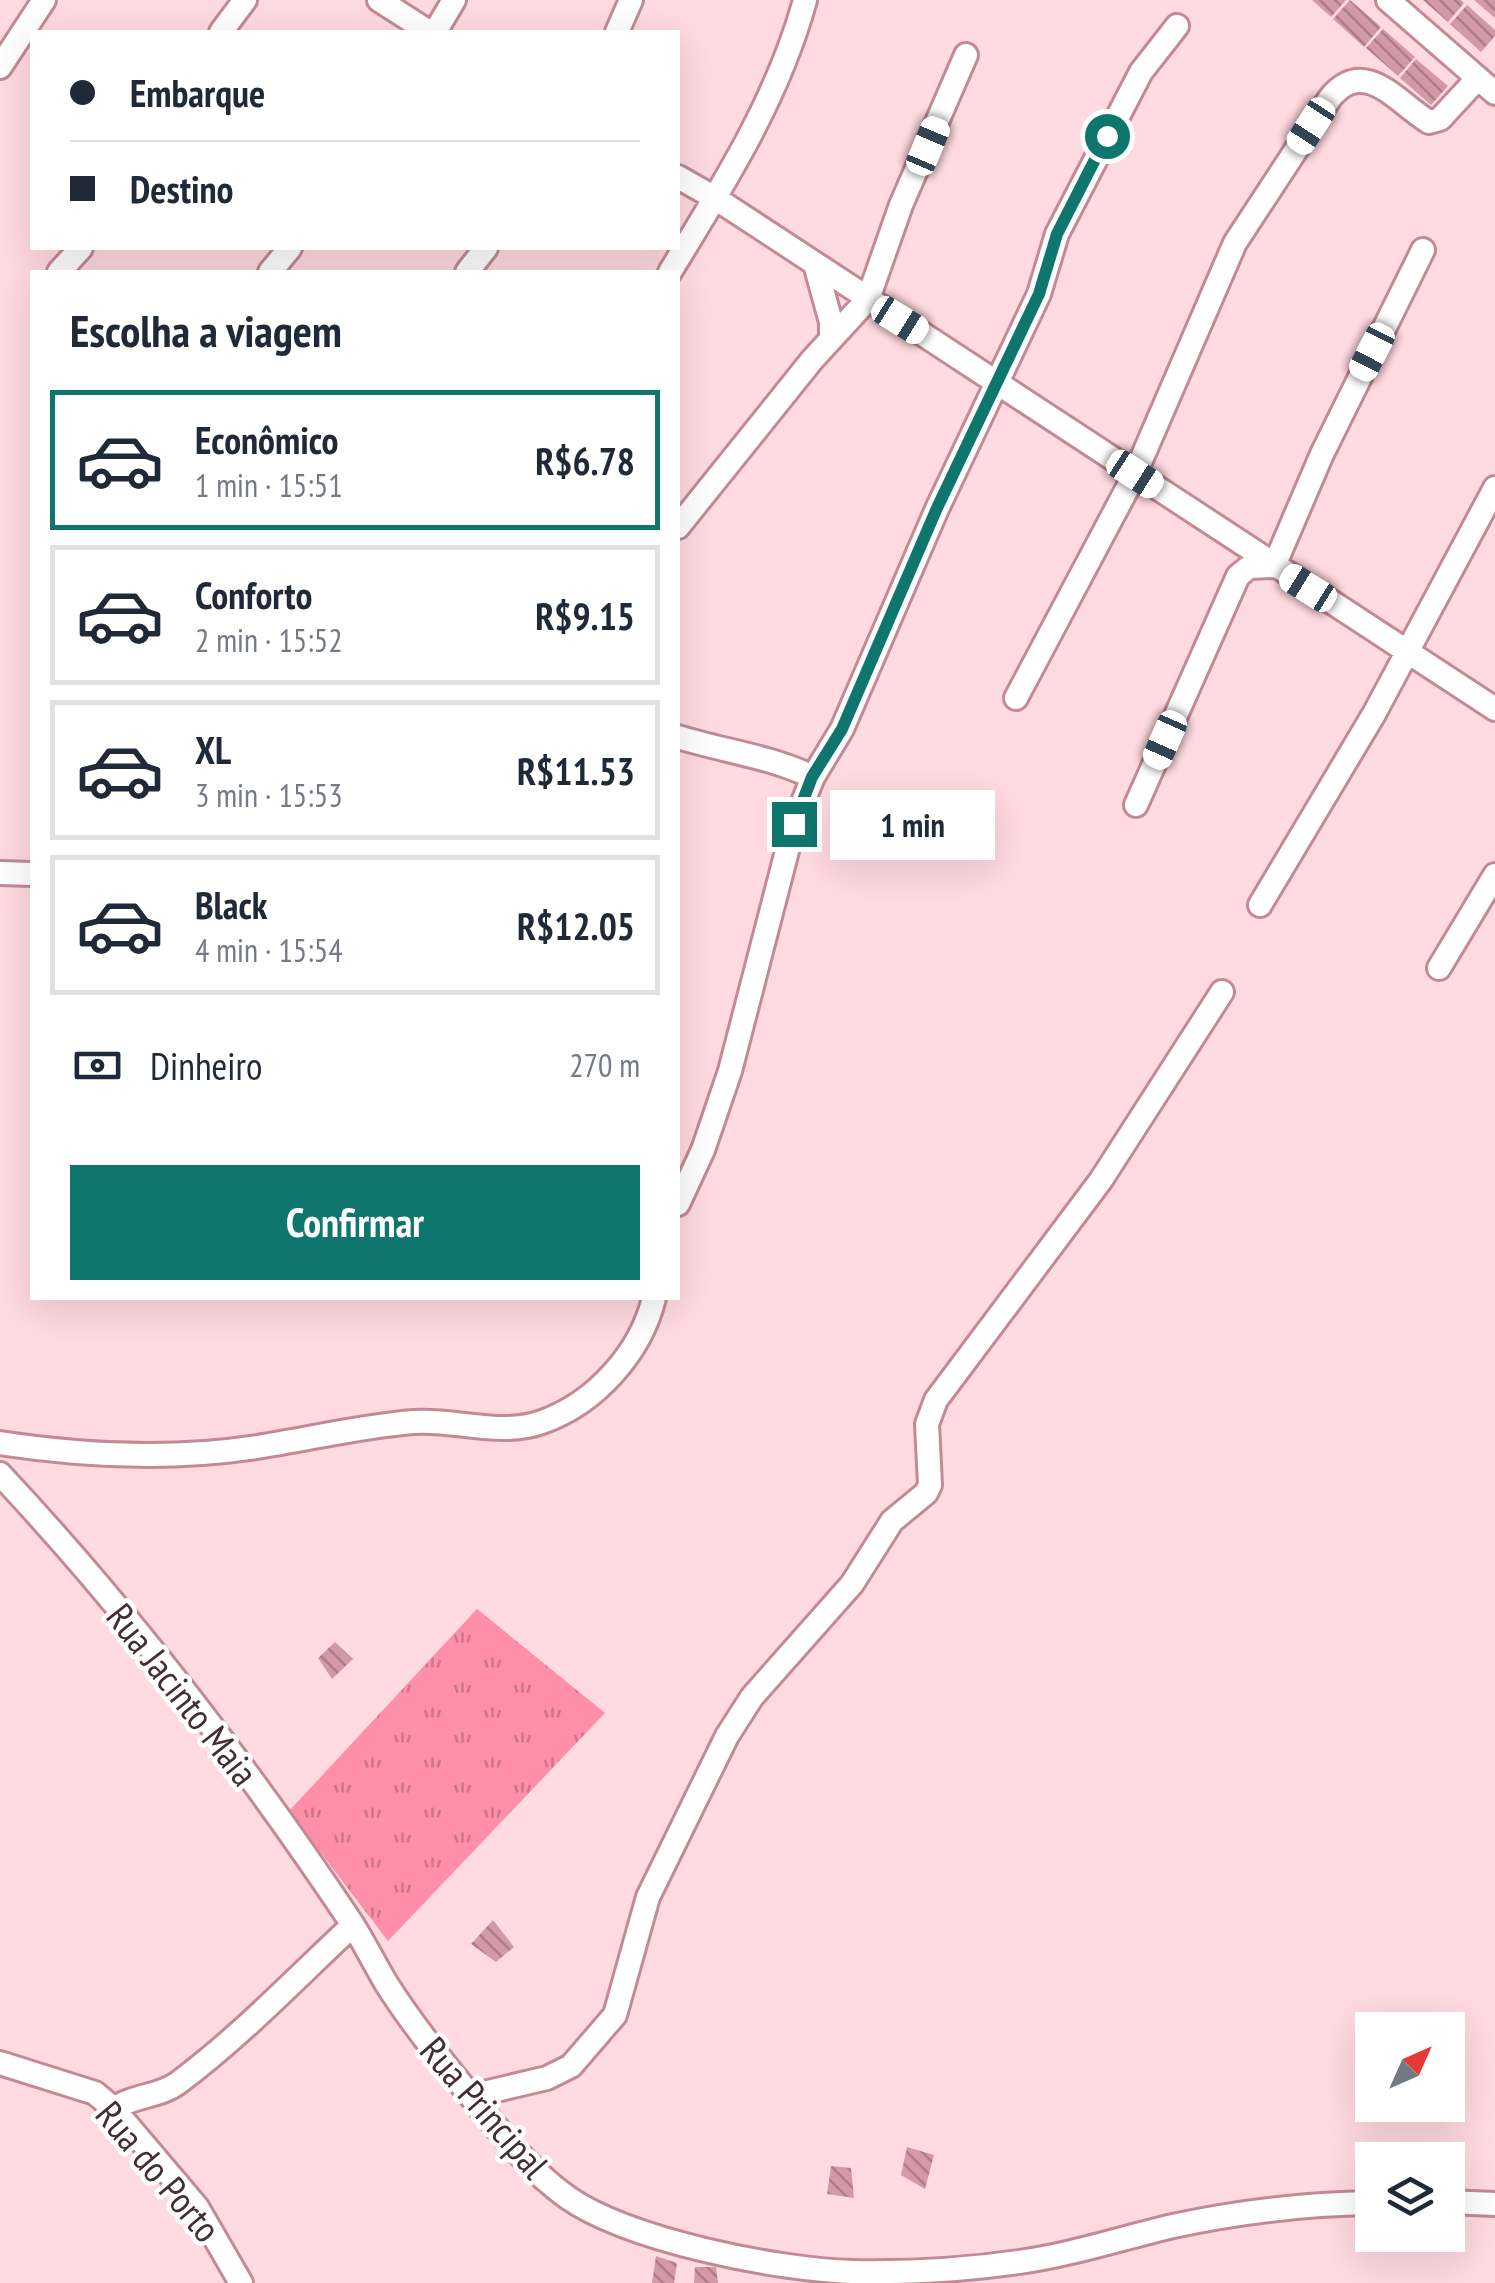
<!DOCTYPE html>
<html lang="pt">
<meta charset="utf-8">
<style>
:root{--surface:#fff;--page:#f6f6f7;--text:#1f2937;--muted:#747a83;--line:#e0e1e3;--accent:#0f766e}
body{margin:0;font-family:"PT Sans Narrow",sans-serif;background:var(--page);color:var(--text);height:100vh;display:flex;flex-direction:column;font-size:38px;white-space:nowrap}
*{box-sizing:border-box;margin:0}
p{font-size:32px;color:var(--muted)}
.icon{flex:none;width:55px;height:55px;fill:none;stroke:currentColor;stroke-width:2;stroke-linecap:round;stroke-linejoin:round}
.map{position:relative;flex:1;overflow:hidden}
.details{position:absolute;left:30px;top:270px;width:650px;height:1030px;display:flex;flex-direction:column;background:var(--surface);border-radius:0px;box-shadow:0 10px 40px #0002}
.details>*{flex:none}
.banner{position:absolute;left:30px;top:30px;width:650px;height:220px;border-radius:0px;box-shadow:0 10px 40px #0002;display:grid;align-content:center;height:220px;padding:0 40px;background:var(--surface)}
.needle{width:65px;rotate:45deg}
.buttons{position:absolute;left:1355px;top:2012px;display:grid;gap:20px}
.buttons a{display:grid;place-items:center;width:110px;height:110px;border-radius:0px;background:var(--surface);box-shadow:0 10px 40px #0002;font-size:50px}
.end{position:absolute;width:45px;height:45px;margin:-22px;border:12px solid #0f766e;background:#fff;box-shadow:0 0 0 5px #fff}
.from{border-radius:50%}
.bubble{position:absolute;height:70px;border-radius:0px;background:var(--surface);box-shadow:0 10px 40px #0002;font-size:32px;font-weight:700;line-height:70px;text-align:center}
.car{position:absolute;width:30px;height:60px;margin:-30px -15px;border-radius:12px;box-shadow:0 0 8px 2px #0007;background:linear-gradient(#fff 24%,#345 0 40%,#fff 0 76%,#345 0 86%,#fff 0)}
.banner b{display:flex;align-items:center;gap:35px;height:95px;font-size:38px}
.banner b+b{border-top:2px solid var(--line)}
.banner i{width:25px;height:25px;background:var(--text)}
ul{padding:0;list-style:none}
li{display:flex;align-items:center;gap:30px;height:140px;margin:0 20px 15px;padding:0 20px;border:5px solid var(--line);border-radius:0px}
li div{flex:1}
li b{display:block;font-size:38px}
li em{font-style:normal;font-weight:700}
li.selected{border-color:var(--accent)}
li>.icon{width:90px;height:90px;stroke-width:1.5}
h2{padding:0 40px;font-size:45px;line-height:120px}
.pay{display:flex;align-items:center;gap:25px;height:110px;padding:0 40px;font-size:38px}
.pay p{margin-inline-start:auto}
.action{display:flex;gap:20px;margin-top:auto;padding:20px 40px}
.action a{flex:1;height:115px;border-radius:0px;background:var(--accent);color:#fff;font-size:40px;font-weight:700;line-height:115px;text-align:center}
.map>svg:first-child{display:block}
.grass{fill:url(#grass-tufts)}
.building{fill:url(#building-back-hatch)}
.lines{fill:none;stroke-linecap:round;stroke-linejoin:round}
.minor-casing{stroke:#c38a96;stroke-width:28}
.minor{stroke:#fff;stroke-width:22}
.route{stroke:#0f766e;stroke-width:12}
.labels{text-anchor:middle;dominant-baseline:central;stroke-width:9;stroke-linejoin:round;paint-order:stroke}
.street-label{font-size:38px;fill:#452e33;stroke:#fff}
</style>
<div class="map">
<svg width="1495" height="2283" viewBox="0 0 1495 2283">
<defs>
<pattern id="grass-tufts" width="24" height="20" patternUnits="userSpaceOnUse" patternTransform="scale(2.5)"><rect width="24" height="20" fill="#ff8ea8"/><path d="M3 7l-1-3M5 7V3M7 7l1-3M15 17l-1-3M17 17v-4M19 17l1-3" fill="none" stroke="#d07489"/></pattern>
<pattern id="building-back-hatch" width="6" height="6" patternUnits="userSpaceOnUse" patternTransform="scale(2.5)"><rect width="6" height="6" fill="#d399a5"/><path d="M-1 5l2 2M0 0l6 6M5-1l2 2" fill="none" stroke="#ad7d87"/></pattern>
</defs>
<rect width="100%" height="100%" fill="#ffdae0"/>
<path class="grass" d="M 477,1609 L 605,1713 L 388,1941 L 289,1811 Z"/>
<path class="building" d="M 1312,0 L 1346,0 L 1331,17 Z
M 1350,0 L 1381,27 L 1364,47 L 1333,19 Z
M 1423,0 L 1461,0 L 1464,3 L 1448,22 Z
M 1474,0 L 1495,0 L 1495,18 Z
M 1467,5 L 1495,30 L 1495,36 L 1481,52 L 1450,24 Z
M 1383,29 L 1415,57 L 1398,76 L 1366,48 Z
M 1416,59 L 1448,86 L 1431,105 L 1400,78 Z
M 335,1642 L 353,1659 L 332,1679 L 318,1658 Z
M 493,1920 L 514,1947 L 496,1962 L 471,1944 Z
M 907,2147 L 934,2155 L 925,2189 L 901,2175 Z
M 831,2166 L 851,2168 L 854,2198 L 827,2194 Z
M 656,2256 L 677,2263 L 674,2283 L 652,2283 Z
M 695,2267 L 716,2267 L 718,2283 L 694,2283 Z"/>
<g class="lines">
<defs>
<path id="minor" d="M 379,0 L 429,32
M 1388,0 L 1495,93
M 221,32 L 245,0
M 435,32 L 454,0
M 617,32 L 631,0
M 0,67 L 44,0
M 678,177 L 715,198 L 1495,709
M 815,264 L 831,322 L 831,339
M 59,272 L 81,248
M 270,272 L 290,248
M 467,272 L 486,248
M 670,272 C 723,185 778,99 805,0
M 678,527 L 812,360 L 868,299 L 901,205 L 966,55
M 1016,698 L 1135,474 L 1235,243 L 1330,98 C 1365,56 1396,102 1429,122 L 1440,119 L 1478,78
M 678,737 C 723,751 769,756 813,777
M 1136,805 L 1238,576 L 1249,567 L 1274,566 L 1322,454 L 1423,250
M 0,873 L 32,874
M 1260,905 L 1374,714 L 1495,488
M 1439,968 L 1495,875
M 678,1204 L 703,1150 L 730,1071 L 794,824 L 813,777 L 842,729 L 937,509 L 1039,294 L 1057,234 L 1141,72 L 1177,26
M 0,1443 C 85,1456 172,1460 257,1447 C 309,1439 361,1426 414,1422 C 456,1419 501,1437 542,1422 C 596,1403 641,1352 654,1298
M 0,1474 C 130,1613 246,1765 351,1922 C 364,1942 374,1963 386,1983 C 411,2023 440,2059 470,2095 C 499,2131 529,2170 567,2197 C 628,2240 777,2270 853,2272 C 908,2273 964,2270 1019,2262 C 1070,2255 1122,2238 1173,2226 C 1238,2212 1305,2204 1372,2203
M 0,2063 L 95,2093 L 114,2109 L 197,2207 L 241,2283
M 471,2096 L 547,2078 L 571,2066 L 615,2015 L 648,1897 L 727,1736 L 752,1697 L 852,1584 L 892,1521 L 926,1493 L 930,1485 L 927,1424 L 936,1400 L 1101,1180 L 1222,992
M 114,2109 C 133,2095 159,2097 178,2083 C 241,2036 296,1978 353,1925
M 1448,2202 L 1495,2204"/>
</defs>
<use href="#minor" class="minor-casing"/>
<use href="#minor" class="minor"/>
</g>
<g class="lines">
<path class="route" d="M 794,824 L 812,777 L 842,729 L 937,508 L 1039,294 L 1057,234 L 1107,136"/>
</g>
<g class="labels">
<g class="street-label">
<text transform="translate(183 1694) rotate(52)">Rua Jacinto Maia</text>
<text transform="translate(485 2107) rotate(49)">Rua Principal</text>
<text transform="translate(159 2171) rotate(50)">Rua do Porto</text>
</g>
</g>
</svg>
<div class="buttons">
<a><svg class="needle" viewBox="-14 -14 28 28"><path d="M0-13l5 13h-10z" fill="#e53935"/><path d="M0 13l5-13h-10z" fill="#747a83"/></svg></a>
<a><svg class="icon" aria-label="layers" viewBox="0 0 24 24"><path d="M12 4l9 5-9 5-9-5zM3 14l9 5 9-5"/></svg></a>
</div>
<i class="end from" style="left:1107px;top:136px"></i>
<i class="end" style="left:794px;top:824px"></i>
<div class="bubble" style="left:830px;top:790px;width:165px">1 min</div>
<i class="car" style="left:1311px;top:126px;rotate:213deg"></i>
<i class="car" style="left:928px;top:146px;rotate:23deg"></i>
<i class="car" style="left:900px;top:320px;rotate:122deg"></i>
<i class="car" style="left:1372px;top:352px;rotate:207deg"></i>
<i class="car" style="left:1135px;top:474px;rotate:123deg"></i>
<i class="car" style="left:1308px;top:588px;rotate:302deg"></i>
<i class="car" style="left:1165px;top:740px;rotate:204deg"></i>
<div class="banner">
<b><i class="from"></i>Embarque</b>
<b><i></i>Destino</b>
</div>
<section class="details">
<h2>Escolha a viagem</h2>
<ul>
<li class="selected"><svg class="icon" aria-label="car" viewBox="0 0 24 24"><path d="M5 17H2v-5l4-1 3-4h7l3 4 3 1v5h-3M9 17h6M6 11h13"/><circle cx="7" cy="17" r="2"/><circle cx="17" cy="17" r="2"/></svg><div><b>Econômico</b><p>1 min · 15:51</p></div><em>R$6.78</em></li>
<li><svg class="icon" aria-label="car" viewBox="0 0 24 24"><path d="M5 17H2v-5l4-1 3-4h7l3 4 3 1v5h-3M9 17h6M6 11h13"/><circle cx="7" cy="17" r="2"/><circle cx="17" cy="17" r="2"/></svg><div><b>Conforto</b><p>2 min · 15:52</p></div><em>R$9.15</em></li>
<li><svg class="icon" aria-label="car" viewBox="0 0 24 24"><path d="M5 17H2v-5l4-1 3-4h7l3 4 3 1v5h-3M9 17h6M6 11h13"/><circle cx="7" cy="17" r="2"/><circle cx="17" cy="17" r="2"/></svg><div><b>XL</b><p>3 min · 15:53</p></div><em>R$11.53</em></li>
<li><svg class="icon" aria-label="car" viewBox="0 0 24 24"><path d="M5 17H2v-5l4-1 3-4h7l3 4 3 1v5h-3M9 17h6M6 11h13"/><circle cx="7" cy="17" r="2"/><circle cx="17" cy="17" r="2"/></svg><div><b>Black</b><p>4 min · 15:54</p></div><em>R$12.05</em></li>
</ul>
<div class="pay"><svg class="icon" aria-label="cash" viewBox="0 0 24 24"><path d="M3 7h18v10H3z"/><circle cx="12" cy="12" r="2"/></svg>Dinheiro<p>270 m</p></div>
<div class="action"><a>Confirmar</a></div>
</section>
</div>
